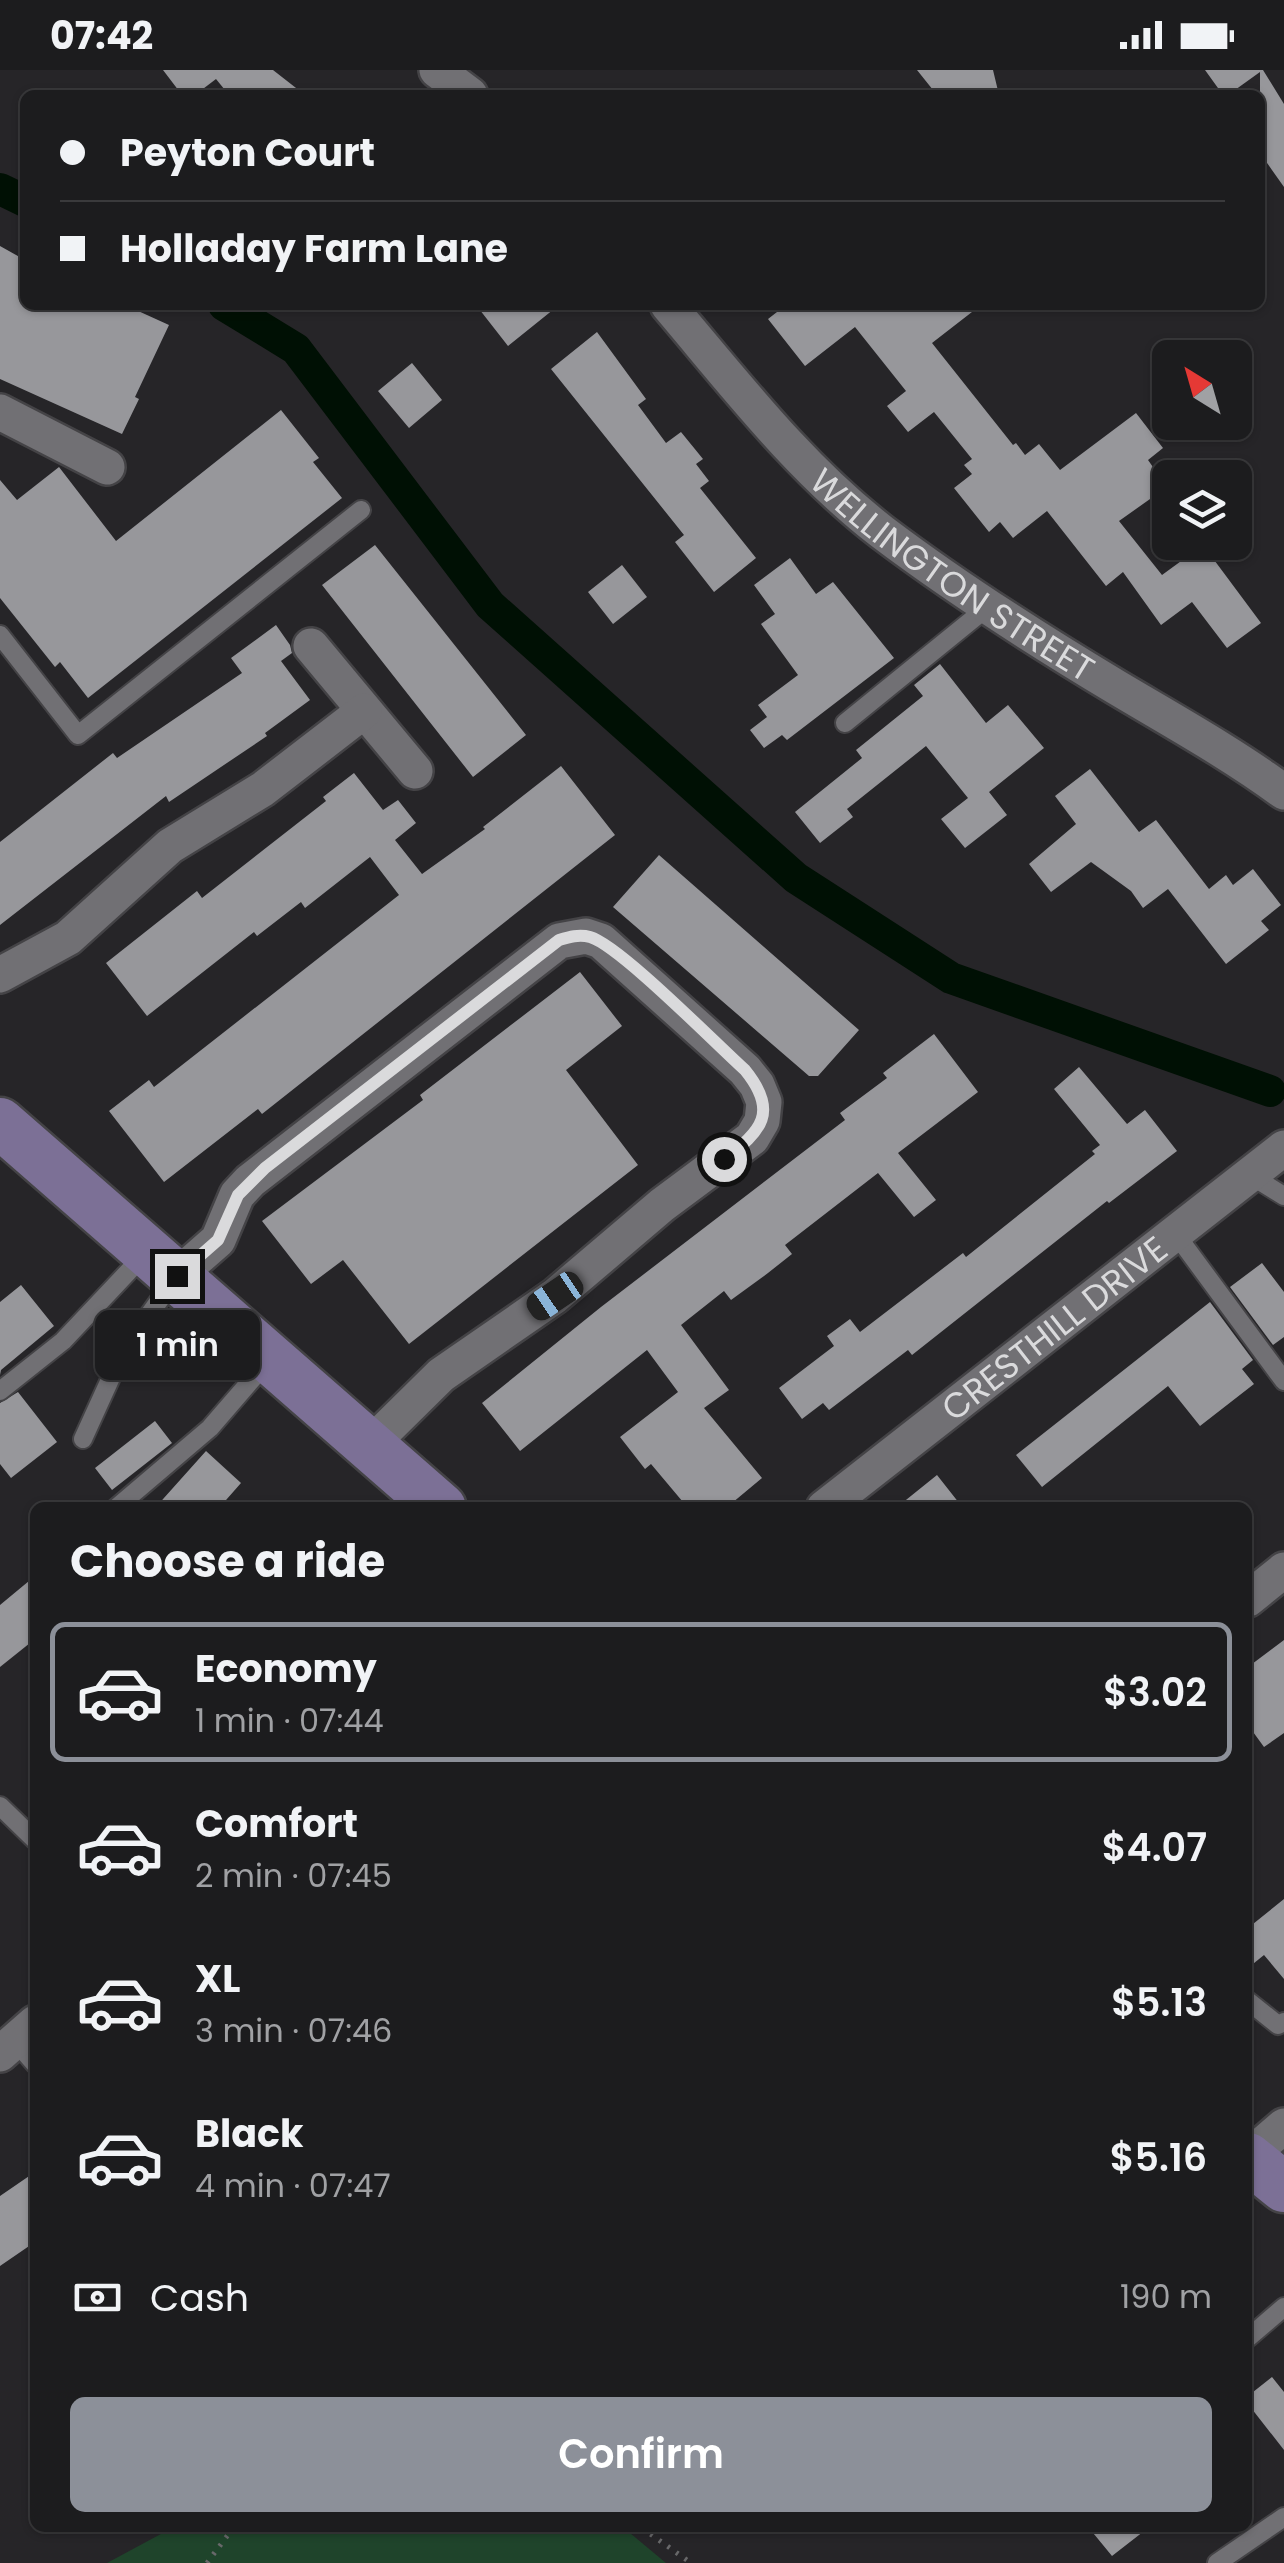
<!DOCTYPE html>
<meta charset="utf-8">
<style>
:root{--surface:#1c1c1e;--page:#252527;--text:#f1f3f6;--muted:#a0a1a4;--line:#3a3a3c;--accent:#8c9099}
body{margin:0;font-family:Poppins,sans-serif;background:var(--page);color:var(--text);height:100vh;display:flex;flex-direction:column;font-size:38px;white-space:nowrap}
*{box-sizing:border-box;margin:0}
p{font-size:32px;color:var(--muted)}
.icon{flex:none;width:55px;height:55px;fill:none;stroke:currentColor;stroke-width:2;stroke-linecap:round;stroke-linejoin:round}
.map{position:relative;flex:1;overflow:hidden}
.drawer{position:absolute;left:30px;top:1432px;width:1222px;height:1030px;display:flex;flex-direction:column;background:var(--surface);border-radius:15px;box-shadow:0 2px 8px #0004,0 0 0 2px var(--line)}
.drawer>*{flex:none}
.banner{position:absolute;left:20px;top:20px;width:1245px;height:220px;border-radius:15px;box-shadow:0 2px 8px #0004,0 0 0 2px var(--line);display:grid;align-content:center;height:220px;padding:0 40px;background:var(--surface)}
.needle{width:65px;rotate:323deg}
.controls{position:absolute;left:1152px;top:270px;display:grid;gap:20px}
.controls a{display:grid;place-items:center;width:100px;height:100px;border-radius:15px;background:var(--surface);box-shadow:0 2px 8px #0004,0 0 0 2px var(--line);font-size:50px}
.end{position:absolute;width:45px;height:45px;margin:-22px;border:12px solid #dadadc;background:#111;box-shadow:0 0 0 5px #111}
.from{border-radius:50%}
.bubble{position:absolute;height:70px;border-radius:15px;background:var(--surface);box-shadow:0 2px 8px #0004,0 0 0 2px var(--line);font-size:32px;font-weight:600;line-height:70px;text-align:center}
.car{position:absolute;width:30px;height:60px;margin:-30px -15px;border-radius:12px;box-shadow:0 0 8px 2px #0007;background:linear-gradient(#222 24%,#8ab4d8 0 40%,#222 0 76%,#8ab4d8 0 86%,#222 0)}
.banner b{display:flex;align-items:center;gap:35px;height:95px;font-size:38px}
.banner b+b{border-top:2px solid var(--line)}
.banner i{width:25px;height:25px;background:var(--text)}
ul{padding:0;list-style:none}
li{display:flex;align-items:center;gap:30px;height:140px;margin:0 20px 15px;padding:0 20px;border:5px solid transparent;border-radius:15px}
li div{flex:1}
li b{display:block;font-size:38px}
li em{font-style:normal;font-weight:600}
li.active{border-color:var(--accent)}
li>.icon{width:90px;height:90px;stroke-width:1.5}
h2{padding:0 40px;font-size:45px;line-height:120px}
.pay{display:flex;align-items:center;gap:25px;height:110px;padding:0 40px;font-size:38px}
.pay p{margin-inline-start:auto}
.button{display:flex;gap:20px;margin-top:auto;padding:20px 40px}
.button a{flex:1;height:115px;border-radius:15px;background:var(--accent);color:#fff;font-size:40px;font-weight:600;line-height:115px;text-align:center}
.status{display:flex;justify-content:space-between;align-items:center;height:70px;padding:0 50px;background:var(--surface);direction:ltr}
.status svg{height:28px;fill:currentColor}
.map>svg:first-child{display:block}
.green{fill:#1f442b}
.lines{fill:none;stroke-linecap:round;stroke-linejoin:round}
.canal{stroke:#001004;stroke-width:32}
.building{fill:#97979b}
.service-casing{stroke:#444346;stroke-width:22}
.minor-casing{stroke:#444346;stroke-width:40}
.secondary-casing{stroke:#444346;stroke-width:55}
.path{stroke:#68686a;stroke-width:5;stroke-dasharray:2.5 8;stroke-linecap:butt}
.service{stroke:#717074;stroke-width:18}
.minor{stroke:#717074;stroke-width:35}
.secondary{stroke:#7c7096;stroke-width:50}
.route{stroke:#dadadc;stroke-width:12}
.labels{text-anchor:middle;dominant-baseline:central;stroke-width:10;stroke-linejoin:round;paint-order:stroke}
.street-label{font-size:35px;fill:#dadadc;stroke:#0f0e10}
</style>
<div class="status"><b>07:42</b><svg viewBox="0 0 49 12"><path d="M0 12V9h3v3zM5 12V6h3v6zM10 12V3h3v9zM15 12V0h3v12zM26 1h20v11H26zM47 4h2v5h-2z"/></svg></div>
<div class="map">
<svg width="1284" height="2493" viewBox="0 0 1284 2493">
<rect width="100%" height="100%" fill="#262528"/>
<path class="green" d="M 172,2458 L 624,2458 L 666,2493 L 107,2493 Z"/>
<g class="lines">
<path class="canal" d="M 0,119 L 25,131
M 224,235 L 296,279 L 490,535 L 796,808 L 951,908 L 1270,1021"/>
</g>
<path class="building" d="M 163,0 L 273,0 L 305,25 L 229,25 L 216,9 L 195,25 L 182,25 Z
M 917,0 L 993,0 L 999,25 L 937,25 Z
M 1205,0 L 1263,0 L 1284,34 L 1284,117 L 1260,83 L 1260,2 L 1228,25 L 1223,25 Z
M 0,176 L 25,190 L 25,235 L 125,235 L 169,255 L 135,327 L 139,329 L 122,364 L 0,309 Z
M 476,235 L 559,235 L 508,276 Z
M 786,235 L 981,235 L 932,273 L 1013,375 L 1016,373 L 1025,385 L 1039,374 L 1060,400 L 1136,343 L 1163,378 L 1148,390 L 1167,417 L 1119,451 L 1162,505 L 1203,475 L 1261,553 L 1227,578 L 1192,532 L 1161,555 L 1123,502 L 1106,516 L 1047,441 L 1013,468 L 1000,452 L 989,462 L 954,418 L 972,404 L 964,395 L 972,389 L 934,342 L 908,362 L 887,336 L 906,321 L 855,257 L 805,296 L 768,249 Z
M 597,262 L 646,329 L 638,335 L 666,373 L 681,362 L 703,389 L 696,394 L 709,411 L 700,418 L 756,488 L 714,522 L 675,472 L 684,465 L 551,299 Z
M 412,293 L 442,330 L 409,358 L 378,321 Z
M 281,340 L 319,388 L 313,392 L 342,428 L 88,628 L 60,592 L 55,597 L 0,528 L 0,410 L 17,430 L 59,397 L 116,471 Z
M 375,475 L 526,665 L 473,707 L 322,515 Z
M 790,488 L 816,524 L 833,512 L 894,588 L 787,670 L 782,665 L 764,678 L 750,660 L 767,647 L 758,635 L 798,605 L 761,554 L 775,544 L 754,515 Z
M 622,495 L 647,527 L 613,554 L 588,522 Z
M 276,555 L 290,575 L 292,583 L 281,591 L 310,630 L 265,663 L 267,666 L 169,732 L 166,726 L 0,855 L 0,772 L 113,683 L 117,688 L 242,603 L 231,588 Z
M 940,594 L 986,653 L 1008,635 L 1044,678 L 989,722 L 1007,745 L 965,778 L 941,749 L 968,728 L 926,676 L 847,739 L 853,747 L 820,773 L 795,742 L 862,688 L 856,680 L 923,626 L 914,615 Z
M 561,696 L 615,765 L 262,1044 L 258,1039 L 164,1112 L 109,1041 L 149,1010 L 154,1017 L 399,825 L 370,787 L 305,838 L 301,832 L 257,866 L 254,862 L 147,946 L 106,893 L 197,821 L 202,828 L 326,731 L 323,727 L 354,703 L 383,740 L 398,730 L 416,753 L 395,770 L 422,804 L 485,759 L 483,757 Z
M 1090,699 L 1139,762 L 1156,750 L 1209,819 L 1226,805 L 1233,815 L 1253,799 L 1281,835 L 1261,851 L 1269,860 L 1226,894 L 1168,819 L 1143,838 L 1131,821 L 1091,792 L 1051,822 L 1029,794 L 1076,754 L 1055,726 Z
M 659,785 L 859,960 L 818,1006 L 809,1006 L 613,837 Z
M 580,902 L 622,956 L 566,1000 L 638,1095 L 409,1274 L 343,1190 L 311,1214 L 262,1151 L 423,1030 L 420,1025 Z
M 934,964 L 978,1022 L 898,1083 L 936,1130 L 914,1147 L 878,1103 L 785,1175 L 792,1184 L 768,1203 L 731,1230 L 724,1221 L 681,1255 L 729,1320 L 704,1338 L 762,1408 L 726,1438 L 688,1438 L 651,1394 L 645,1399 L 620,1367 L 678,1322 L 647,1280 L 520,1381 L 482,1333 L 601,1237 L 845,1050 L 840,1043 L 887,1008 L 883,1003 Z
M 1079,997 L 1127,1054 L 1145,1040 L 1177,1081 L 1109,1133 L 1107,1131 L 912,1285 L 908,1280 L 829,1340 L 823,1333 L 802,1349 L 779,1318 L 834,1276 L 827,1266 L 850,1249 L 860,1262 L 963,1183 L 966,1187 L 1095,1084 L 1092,1081 L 1100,1075 L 1054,1019 Z
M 1262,1193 L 1284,1222 L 1284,1267 L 1273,1275 L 1230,1217 Z
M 21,1215 L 54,1256 L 1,1300 L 0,1305 L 0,1232 Z
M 1210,1232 L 1253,1290 L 1242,1299 L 1254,1314 L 1200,1356 L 1168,1316 L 1042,1417 L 1016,1385 Z
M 18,1322 L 57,1372 L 11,1408 L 0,1394 L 0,1333 Z
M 155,1351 L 172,1373 L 112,1420 L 95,1398 Z
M 206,1381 L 241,1413 L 219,1438 L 155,1438 Z
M 937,1405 L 963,1438 L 896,1438 Z
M 35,1506 L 35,1569 L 0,1597 L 0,1535 Z
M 1284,1570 L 1284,1663 L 1264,1677 L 1248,1655 L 1248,1597 Z
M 1284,1829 L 1284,1909 L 1264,1885 L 1248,1898 L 1248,1858 Z
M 35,2102 L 35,2172 L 0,2196 L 0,2126 Z
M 1272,2307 L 1284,2322 L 1284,2380 L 1248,2334 L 1248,2326 Z
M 1089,2458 L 1148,2458 L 1112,2486 Z"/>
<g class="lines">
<defs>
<path id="service" d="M 0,565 L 78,665 L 361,440
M 845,653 L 989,536
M 1250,1105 L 1284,1126
M 1175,1163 L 1284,1311
M 0,1321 L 63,1271 L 144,1185
M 83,1369 L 123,1281 L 174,1210
M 116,1438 L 210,1358 L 267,1292
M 0,1736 L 35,1770
M 1248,1931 L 1278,1955 L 1284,1952
M 16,1972 L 35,1994
M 1248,2268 L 1284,2237
M 1217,2493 L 1284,2447"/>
<g id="minor">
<path d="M 437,0 L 470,25"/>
<path id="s1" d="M 668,235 C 735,314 799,398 882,462 C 956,518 1036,569 1116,617 C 1173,651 1231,683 1284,722"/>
<path d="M 0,342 L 107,397"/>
<path d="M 311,576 L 415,701"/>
<path d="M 0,905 L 68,868 L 170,776 L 263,719 L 364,641"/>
<path d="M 177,1206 L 218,1170 L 237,1125 L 250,1111 L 559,871 L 586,866 L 601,871 L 745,1000 L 757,1015 L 764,1032 L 762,1051 L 752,1068 L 662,1135 L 555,1226 L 441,1305 L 370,1375"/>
<path id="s2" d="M 824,1438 L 1284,1078"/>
<path d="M 1248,1529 L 1284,1500"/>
<path d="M 0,1984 L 35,1953"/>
<path d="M 1248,2087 L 1284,2056"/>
</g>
<path id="secondary" d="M 0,1053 L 441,1438
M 1248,2088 L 1284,2117"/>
</defs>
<use href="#service" class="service-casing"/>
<use href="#minor" class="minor-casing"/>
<use href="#secondary" class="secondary-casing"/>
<path class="path" d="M 642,2458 L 691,2493
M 207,2493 L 233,2458"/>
<use href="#service" class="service"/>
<use href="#minor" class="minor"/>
<use href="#secondary" class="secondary"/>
</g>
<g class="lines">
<path class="route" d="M 177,1206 L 218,1170 L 238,1125 L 265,1098 L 559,870 C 569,867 579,864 590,867 C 619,875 716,974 745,1000 C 779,1042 762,1061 724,1089"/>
</g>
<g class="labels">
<g class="street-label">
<text stroke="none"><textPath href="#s1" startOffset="395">WELLINGTON STREET</textPath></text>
<text stroke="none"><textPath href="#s2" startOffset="292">CRESTHILL DRIVE</textPath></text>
</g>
</g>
</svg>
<div class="controls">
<a><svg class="needle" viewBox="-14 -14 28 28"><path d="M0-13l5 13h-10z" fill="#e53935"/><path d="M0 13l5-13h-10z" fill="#a0a1a4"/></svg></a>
<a><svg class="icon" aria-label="layers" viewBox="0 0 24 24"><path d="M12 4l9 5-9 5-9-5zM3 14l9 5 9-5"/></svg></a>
</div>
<i class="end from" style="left:724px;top:1089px"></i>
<i class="end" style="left:177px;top:1206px"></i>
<div class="bubble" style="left:95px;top:1240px;width:165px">1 min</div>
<i class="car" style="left:555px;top:1226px;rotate:236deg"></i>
<div class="banner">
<b><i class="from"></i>Peyton Court</b>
<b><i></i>Holladay Farm Lane</b>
</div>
<section class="drawer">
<h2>Choose a ride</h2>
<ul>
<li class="active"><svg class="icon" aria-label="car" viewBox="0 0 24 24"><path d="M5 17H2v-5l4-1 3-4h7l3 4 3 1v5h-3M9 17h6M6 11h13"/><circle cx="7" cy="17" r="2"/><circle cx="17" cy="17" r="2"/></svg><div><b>Economy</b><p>1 min · 07:44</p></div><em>$3.02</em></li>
<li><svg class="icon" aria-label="car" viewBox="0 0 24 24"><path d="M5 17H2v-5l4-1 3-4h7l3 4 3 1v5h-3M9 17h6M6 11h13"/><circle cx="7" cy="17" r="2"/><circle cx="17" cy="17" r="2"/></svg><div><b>Comfort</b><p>2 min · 07:45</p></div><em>$4.07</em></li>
<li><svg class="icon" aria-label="car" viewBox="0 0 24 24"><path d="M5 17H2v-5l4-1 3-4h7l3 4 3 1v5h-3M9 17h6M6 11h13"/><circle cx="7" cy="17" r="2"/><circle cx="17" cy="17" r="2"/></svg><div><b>XL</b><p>3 min · 07:46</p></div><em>$5.13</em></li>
<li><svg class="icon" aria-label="car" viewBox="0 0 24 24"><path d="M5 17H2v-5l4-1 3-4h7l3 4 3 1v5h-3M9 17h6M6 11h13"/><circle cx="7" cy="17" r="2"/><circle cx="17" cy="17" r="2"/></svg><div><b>Black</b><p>4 min · 07:47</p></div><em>$5.16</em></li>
</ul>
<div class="pay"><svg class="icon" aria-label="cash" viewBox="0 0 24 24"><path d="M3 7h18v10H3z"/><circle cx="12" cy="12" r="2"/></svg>Cash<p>190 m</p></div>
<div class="button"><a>Confirm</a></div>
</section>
</div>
